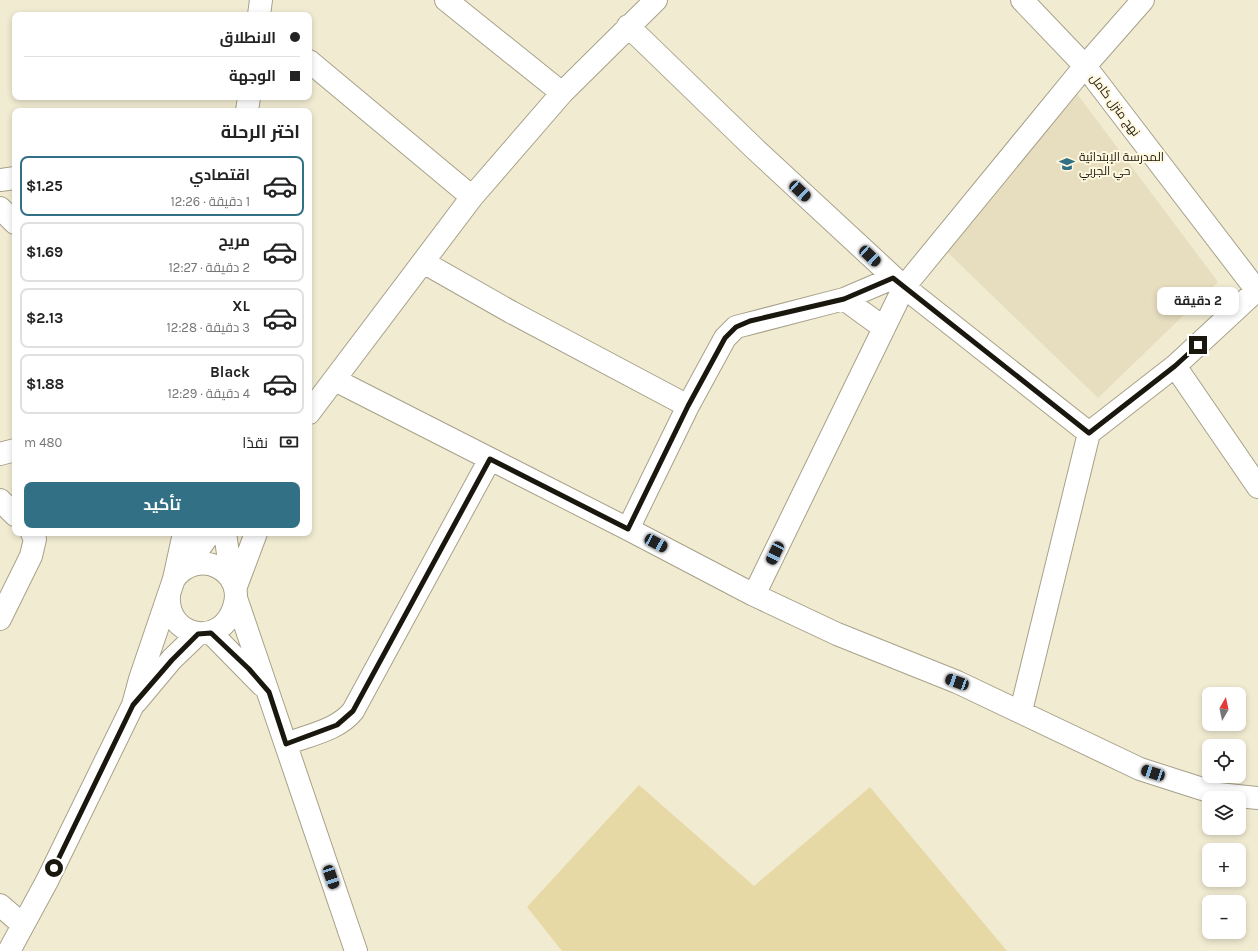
<!DOCTYPE html>
<html lang="ar">
<meta charset="utf-8">
<style>
:root{--surface:#fff;--page:#f2f2f2;--text:#222;--muted:#767676;--line:#e0e0e0;--accent:#327086}
body{margin:0;font-family:Karla,Cairo,sans-serif;background:var(--page);color:var(--text);direction:rtl;height:100vh;display:flex;flex-direction:column;font-size:15px;white-space:nowrap}
*{box-sizing:border-box;margin:0}
p{font-size:13px;color:var(--muted)}
.icon{flex:none;width:22px;height:22px;fill:none;stroke:currentColor;stroke-width:2;stroke-linecap:round;stroke-linejoin:round}
.map{position:relative;flex:1;overflow:hidden;direction:ltr}
.sheet{position:absolute;left:12px;top:108px;width:300px;height:428px;display:flex;flex-direction:column;background:var(--surface);border-radius:8px;box-shadow:0 2px 6px #0003;direction:rtl}
.sheet>*{flex:none}
.hud{position:absolute;left:12px;top:12px;width:300px;height:88px;border-radius:8px;box-shadow:0 2px 6px #0003;direction:rtl;display:grid;align-content:center;height:88px;padding:0 12px;background:var(--surface)}
.needle{width:26px;rotate:9deg}
.buttons{position:absolute;left:1202px;top:687px;display:grid;gap:8px}
.buttons a{display:grid;place-items:center;width:44px;height:44px;border-radius:8px;background:var(--surface);box-shadow:0 2px 6px #0003;font-size:20px}
.end{position:absolute;width:18px;height:18px;margin:-9px;border:5px solid #19170e;background:#fff;box-shadow:0 0 0 2px #fff}
.from{border-radius:50%}
.bubble{position:absolute;height:28px;border-radius:8px;background:var(--surface);box-shadow:0 2px 6px #0003;font-size:13px;font-weight:700;line-height:28px;text-align:center;direction:rtl}
.car{position:absolute;width:12px;height:24px;margin:-12px -6px;border-radius:5px;box-shadow:0 0 3px 1px #0007;background:linear-gradient(#222 24%,#8ab4d8 0 40%,#222 0 76%,#8ab4d8 0 86%,#222 0)}
.hud b{display:flex;align-items:center;gap:14px;height:38px;font-size:15px}
.hud b+b{border-top:1px solid var(--line)}
.hud i{width:10px;height:10px;background:var(--text)}
ul{padding:0;list-style:none}
li{display:flex;align-items:center;gap:12px;height:60px;margin:0 8px 6px;padding:0 4px;border:2px solid var(--line);border-radius:8px}
li div{flex:1}
li b{display:block;font-size:15px}
li em{font-style:normal;font-weight:700}
li.on{border-color:var(--accent)}
li>.icon{width:36px;height:36px;stroke-width:1.5}
h2{padding:0 12px;font-size:18px;line-height:48px}
.pay{display:flex;align-items:center;gap:10px;height:44px;padding:0 12px;font-size:15px}
.pay p{margin-inline-start:auto}
.button{display:flex;gap:8px;margin-top:auto;padding:8px 12px}
.button a{flex:1;height:46px;border-radius:8px;background:var(--accent);color:#fff;font-size:16px;font-weight:700;line-height:46px;text-align:center}
.map>svg:first-child{display:block}
.built{fill:#e7debf}
.green{fill:#e7d9a6}
.lines{fill:none;stroke-linecap:round;stroke-linejoin:round}
.minor-casing{stroke:#a7a18a;stroke-width:24}
.minor{stroke:#fff;stroke-width:22}
.route{stroke:#19170e;stroke-width:5}
.labels{text-anchor:middle;dominant-baseline:central;stroke-width:4;stroke-linejoin:round;paint-order:stroke}
.street-label{font-size:12px;fill:#19170e;stroke:#fff8df}
.poi-label{font-size:12px;fill:#19170e;stroke:#fff8df;text-anchor:start}
</style>
<div class="map">
<svg width="1258" height="951" viewBox="0 0 1258 951">
<rect width="100%" height="100%" fill="#f1ebd2"/>
<path class="built" d="M 1069,83 L 1218,282 L 1098,398 L 939,244 Z"/>
<path class="green" d="M 639,785 L 754,886 L 870,787 L 1007,951 L 562,951 L 527,907 Z"/>
<g class="lines">
<defs>
<path id="minor" d="M 446,0 L 562,93
M 1022,0 L 1085,66 L 1258,292
M 259,15 L 261,0
M 628,26 L 754,148 L 904,287 L 1089,433
M 309,61 L 472,197
M 247,111 L 249,97
M 0,180 L 15,178
M 0,208 L 15,223
M 423,262 L 511,312 L 688,406
M 844,299 L 884,328
M 1175,366 L 1258,487
M 335,380 L 628,529 L 754,595 L 837,634 L 957,682 L 1140,769 L 1218,794 L 1258,798
M 309,413 L 472,197 L 562,93 L 656,0
M 0,454 L 15,450
M 0,500 L 15,515
M 628,529 L 688,406 L 725,338 L 736,327 L 844,299 L 893,278
M 225,533 L 232,581
M 186,567 L 210,533
M 174,579 L 184,533
M 235,589 L 256,533
M 754,595 L 904,287 L 1085,66 L 1143,0
M 236,598 L 356,951
M 0,619 L 31,556 L 35,539 L 32,533
M 211,633 L 262,685
M 136,702 L 172,659 L 198,634
M 1021,711 L 1089,433 L 1175,366 L 1258,289
M 286,744 C 309,735 338,730 353,711 L 490,459
M 0,905 L 23,925
M 9,951 L 47,881 L 133,705 L 140,679 L 174,579 C 199,546 246,571 234,607 C 221,649 166,637 169,596"/>
</defs>
<use href="#minor" class="minor-casing"/>
<use href="#minor" class="minor"/>
</g>
<g class="lines">
<path class="route" d="M 54,868 L 133,705 L 172,660 L 198,634 L 211,633 L 249,669 L 269,692 L 286,744 L 337,725 L 353,711 L 490,459 L 628,529 L 688,406 L 725,338 L 736,327 L 750,321 L 844,299 L 893,278 L 1089,433 L 1175,366 L 1198,345"/>
</g>
<defs>
<symbol id="school-bare" viewBox="-9 -9 18 18"><path d="M0-5L7-2L0 1L-7-2ZM-4 1L0 2.5L4 1V4Q0 6-4 4Z" fill="#327086" stroke="#fff8df" stroke-width="2.5" paint-order="stroke"/></symbol>
</defs>
<g fill-rule="evenodd">
<use href="#school-bare" x="1056" y="153" width="22" height="22"/>
</g>
<g class="labels">
<g class="street-label">
<text transform="translate(1115 105) rotate(53)">نهج منزل كامل</text>
</g>
<g class="poi-label">
<text x="1079" y="157">المدرسة الإبتدائية<tspan x="1079" dy="14">حي الجربي</tspan></text>
</g>
</g>
</svg>
<div class="buttons">
<a><svg class="needle" viewBox="-14 -14 28 28"><path d="M0-13l5 13h-10z" fill="#e53935"/><path d="M0 13l5-13h-10z" fill="#767676"/></svg></a>
<a><svg class="icon" aria-label="locate" viewBox="0 0 24 24"><circle cx="12" cy="12" r="6"/><path d="M12 2v4M12 18v4M2 12h4M18 12h4"/></svg></a>
<a><svg class="icon" aria-label="layers" viewBox="0 0 24 24"><path d="M12 4l9 5-9 5-9-5zM3 14l9 5 9-5"/></svg></a>
<a>+</a>
<a>−</a>
</div>
<i class="end from" style="left:54px;top:868px"></i>
<i class="end" style="left:1198px;top:345px"></i>
<div class="bubble" style="left:1157px;top:287px;width:82px">2 دقيقة</div>
<i class="car" style="left:800px;top:191px;rotate:133deg"></i>
<i class="car" style="left:870px;top:256px;rotate:133deg"></i>
<i class="car" style="left:656px;top:543px;rotate:118deg"></i>
<i class="car" style="left:775px;top:553px;rotate:206deg"></i>
<i class="car" style="left:957px;top:682px;rotate:290deg"></i>
<i class="car" style="left:1153px;top:773px;rotate:288deg"></i>
<i class="car" style="left:331px;top:877px;rotate:161deg"></i>
<div class="hud">
<b><i class="from"></i>الانطلاق</b>
<b><i></i>الوجهة</b>
</div>
<section class="sheet">
<h2>اختر الرحلة</h2>
<ul>
<li class="on"><svg class="icon" aria-label="car" viewBox="0 0 24 24"><path d="M5 17H2v-5l4-1 3-4h7l3 4 3 1v5h-3M9 17h6M6 11h13"/><circle cx="7" cy="17" r="2"/><circle cx="17" cy="17" r="2"/></svg><div><b>اقتصادي</b><p>1 دقيقة · 12:26</p></div><em>$1.25</em></li>
<li><svg class="icon" aria-label="car" viewBox="0 0 24 24"><path d="M5 17H2v-5l4-1 3-4h7l3 4 3 1v5h-3M9 17h6M6 11h13"/><circle cx="7" cy="17" r="2"/><circle cx="17" cy="17" r="2"/></svg><div><b>مريح</b><p>2 دقيقة · 12:27</p></div><em>$1.69</em></li>
<li><svg class="icon" aria-label="car" viewBox="0 0 24 24"><path d="M5 17H2v-5l4-1 3-4h7l3 4 3 1v5h-3M9 17h6M6 11h13"/><circle cx="7" cy="17" r="2"/><circle cx="17" cy="17" r="2"/></svg><div><b>XL</b><p>3 دقيقة · 12:28</p></div><em>$2.13</em></li>
<li><svg class="icon" aria-label="car" viewBox="0 0 24 24"><path d="M5 17H2v-5l4-1 3-4h7l3 4 3 1v5h-3M9 17h6M6 11h13"/><circle cx="7" cy="17" r="2"/><circle cx="17" cy="17" r="2"/></svg><div><b>Black</b><p>4 دقيقة · 12:29</p></div><em>$1.88</em></li>
</ul>
<div class="pay"><svg class="icon" aria-label="cash" viewBox="0 0 24 24"><path d="M3 7h18v10H3z"/><circle cx="12" cy="12" r="2"/></svg>نقدًا<p>480 m</p></div>
<div class="button"><a>تأكيد</a></div>
</section>
</div>
